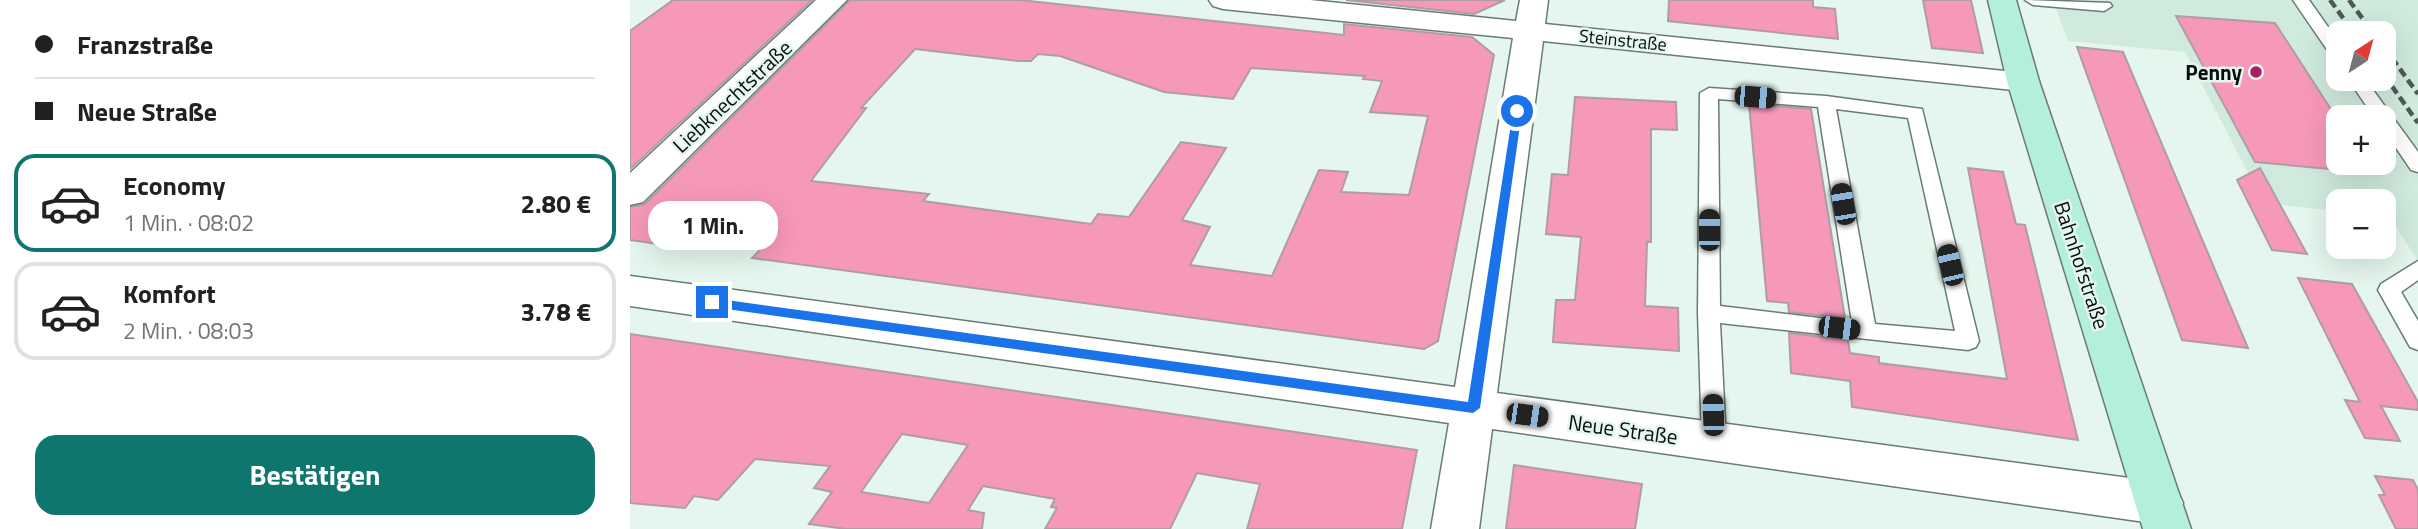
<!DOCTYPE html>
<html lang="de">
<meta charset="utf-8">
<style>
:root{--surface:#fff;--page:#f6f6f6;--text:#202124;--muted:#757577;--line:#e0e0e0;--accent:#0f766e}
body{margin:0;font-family:"Titillium Web",sans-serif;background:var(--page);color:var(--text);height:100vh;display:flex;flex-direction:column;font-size:26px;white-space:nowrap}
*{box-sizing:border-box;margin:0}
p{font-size:23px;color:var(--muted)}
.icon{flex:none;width:38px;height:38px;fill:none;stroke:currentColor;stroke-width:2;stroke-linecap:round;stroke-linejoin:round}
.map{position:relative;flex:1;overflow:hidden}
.side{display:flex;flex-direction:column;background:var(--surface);width:630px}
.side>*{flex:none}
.hud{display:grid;align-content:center;height:154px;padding:0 35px;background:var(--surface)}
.needle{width:46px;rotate:36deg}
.tools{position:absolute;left:1696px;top:21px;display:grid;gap:14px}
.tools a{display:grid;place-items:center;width:70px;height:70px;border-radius:14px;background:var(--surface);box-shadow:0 7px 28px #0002;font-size:35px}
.end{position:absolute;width:32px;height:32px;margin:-16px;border:9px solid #1a73e8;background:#fff;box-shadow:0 0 0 4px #fff}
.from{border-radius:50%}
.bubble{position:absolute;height:49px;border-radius:21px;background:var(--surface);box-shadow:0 7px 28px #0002;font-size:23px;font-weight:700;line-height:49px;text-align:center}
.car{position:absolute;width:21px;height:42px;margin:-21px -10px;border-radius:9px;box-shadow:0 0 5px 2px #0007;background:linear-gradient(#222 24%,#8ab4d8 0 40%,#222 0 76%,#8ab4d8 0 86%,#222 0)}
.hud b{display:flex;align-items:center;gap:24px;height:66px;font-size:26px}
.hud b+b{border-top:2px solid var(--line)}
.hud i{width:18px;height:18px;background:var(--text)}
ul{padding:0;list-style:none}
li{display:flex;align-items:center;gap:21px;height:98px;margin:0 14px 10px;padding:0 21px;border:4px solid var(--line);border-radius:21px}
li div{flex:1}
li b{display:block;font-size:26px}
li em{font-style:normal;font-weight:700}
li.selected{border-color:var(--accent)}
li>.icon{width:63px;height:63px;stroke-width:1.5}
.primary-button{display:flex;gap:14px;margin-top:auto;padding:14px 35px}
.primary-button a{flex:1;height:80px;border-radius:21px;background:var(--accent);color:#fff;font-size:28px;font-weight:700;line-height:80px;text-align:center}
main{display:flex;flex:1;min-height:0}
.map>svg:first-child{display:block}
.built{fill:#d0eadd;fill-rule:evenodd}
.building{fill:#f698b9;stroke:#af9da2;stroke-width:2;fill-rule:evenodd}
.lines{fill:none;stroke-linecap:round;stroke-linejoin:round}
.lane-casing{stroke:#6b7b73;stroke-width:3}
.street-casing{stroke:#6b7b73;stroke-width:3}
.secondary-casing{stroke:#6b7b73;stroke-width:3}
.lane{fill:#fff;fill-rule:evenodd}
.street{fill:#fff;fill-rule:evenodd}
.secondary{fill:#b4eedd;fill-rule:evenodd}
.rail{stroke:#505a55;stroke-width:4.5;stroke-dasharray:9 4.5;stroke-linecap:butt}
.route{fill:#1a73e8}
.poi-dot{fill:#a81d61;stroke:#e4f6ed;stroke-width:2.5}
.labels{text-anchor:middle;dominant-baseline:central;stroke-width:5;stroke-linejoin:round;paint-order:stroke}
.far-street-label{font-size:18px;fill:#080e0b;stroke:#e4f6ed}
.poi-label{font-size:21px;font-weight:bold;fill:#080e0b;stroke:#e4f6ed;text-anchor:end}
.street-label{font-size:21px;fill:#080e0b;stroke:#e4f6ed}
</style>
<main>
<section class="side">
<div class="hud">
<b><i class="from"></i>Franzstraße</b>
<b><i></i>Neue Straße</b>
</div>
<ul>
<li class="selected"><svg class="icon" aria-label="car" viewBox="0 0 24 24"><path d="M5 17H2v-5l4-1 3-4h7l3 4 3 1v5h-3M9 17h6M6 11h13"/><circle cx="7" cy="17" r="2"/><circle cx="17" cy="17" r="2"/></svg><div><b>Economy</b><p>1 Min. · 08:02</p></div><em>2.80 €</em></li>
<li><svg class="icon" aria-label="car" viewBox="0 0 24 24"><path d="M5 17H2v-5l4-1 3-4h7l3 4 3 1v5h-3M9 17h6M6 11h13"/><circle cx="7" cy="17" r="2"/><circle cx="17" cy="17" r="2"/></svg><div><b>Komfort</b><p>2 Min. · 08:03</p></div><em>3.78 €</em></li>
</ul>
<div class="primary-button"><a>Bestätigen</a></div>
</section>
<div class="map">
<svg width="1788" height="529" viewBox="0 0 1788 529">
<rect width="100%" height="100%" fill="#e4f6ed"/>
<path class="built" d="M 1423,0 L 1788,0 L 1788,261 L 1759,216 L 1754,215 L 1754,201 L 1708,201 L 1708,211 L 1634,203 L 1555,52 L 1438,41 ZM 1708,33 L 1754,33 L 1754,79 L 1708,79 ZM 1708,117 L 1754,117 L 1754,163 L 1708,163 Z"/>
<path class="building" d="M 43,0 L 182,0 L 0,169 L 0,31 Z
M 220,0 L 390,0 L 714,35 L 714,24 L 842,37 L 864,55 L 808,341 L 794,349 L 122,258 L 148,231 L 67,226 L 42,246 L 0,240 L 0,207 L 15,204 ZM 285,49 L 389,61 L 401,61 L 408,54 L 430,56 L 534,92 L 603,99 L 621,68 L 735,76 L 733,79 L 752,81 L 740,112 L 798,116 L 779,195 L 711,192 L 718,172 L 689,170 L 642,276 L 560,265 L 580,227 L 552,220 L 596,148 L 551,142 L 499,217 L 468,214 L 461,224 L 293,201 L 299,194 L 181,181 L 236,108 L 231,108 Z
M 716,0 L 875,0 L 844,14 Z
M 1039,0 L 1183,0 L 1183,7 L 1205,9 L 1208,39 L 1038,21 Z
M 1293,0 L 1341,0 L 1353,53 L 1302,48 Z
M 1546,16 L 1645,23 L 1708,120 L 1708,163 L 1736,163 L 1743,173 L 1625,162 Z
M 1447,47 L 1493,52 L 1618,348 L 1552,340 Z
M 945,97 L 1046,102 L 1047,130 L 1021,129 L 1021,242 L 1017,242 L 1015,306 L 1048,308 L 1049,351 L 923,342 L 926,300 L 945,300 L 951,237 L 916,234 L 922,174 L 938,175 Z
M 1119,104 L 1181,109 L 1215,318 L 1159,312 L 1158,303 L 1137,301 Z
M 1338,168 L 1373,172 L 1386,224 L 1395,225 L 1448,440 L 1222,407 L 1220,381 L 1161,373 L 1159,333 L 1218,340 L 1220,353 L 1249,357 L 1249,363 L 1377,379 Z
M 1630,168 L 1677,254 L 1642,250 L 1607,180 Z
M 1668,278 L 1722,284 L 1788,402 L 1788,410 L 1751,406 L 1770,441 L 1735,438 L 1715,400 L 1730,402 Z
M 0,334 L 787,450 L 772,529 L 617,529 L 630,484 L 567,473 L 540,529 L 415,529 L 427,508 L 421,507 L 425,499 L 353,486 L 338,510 L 354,513 L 352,529 L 216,529 L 179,524 L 202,492 L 184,488 L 200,466 L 125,459 L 88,500 L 64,496 L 55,508 L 0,503 ZM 272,434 L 338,445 L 299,503 L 231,492 Z
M 884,465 L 1012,484 L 1005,529 L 876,529 Z
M 1745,476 L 1783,480 L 1788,490 L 1788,529 L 1766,529 L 1749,495 L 1755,495 Z"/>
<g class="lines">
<defs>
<path id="lane" d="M 1395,0 L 1480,3 L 1482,6 L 1474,11 L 1403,5 Z
M 1663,0 L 1679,0 L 1708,41 L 1708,58 L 1702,57 Z
M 1718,79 L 1735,79 L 1788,152 L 1788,172 L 1781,170 L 1754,130 L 1754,117 L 1744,117 Z
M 1079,88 L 1196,96 L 1292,109 L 1349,341 L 1346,347 L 1338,350 L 1090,323 L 1096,441 L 1093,448 L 1084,451 L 1075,448 L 1072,441 L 1068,313 L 1070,93 ZM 1088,99 L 1188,107 L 1222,322 L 1090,306 ZM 1206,109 L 1278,118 L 1325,331 L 1245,324 Z
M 1788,261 L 1788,280 L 1771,292 L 1788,321 L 1788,350 L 1780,347 L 1748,290 L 1751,284 Z"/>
<path id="street" d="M 186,0 L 217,0 L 13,202 L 0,205 L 0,173 Z
M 579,0 L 680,0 L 886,21 L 890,0 L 918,0 L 915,24 L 1404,74 L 1409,81 L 1404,88 L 1393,91 L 913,41 L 867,393 L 1529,482 L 1546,488 L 1553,503 L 1546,518 L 1529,524 L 862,429 L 849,529 L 801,529 L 819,423 L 0,306 L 0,276 L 825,387 L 883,38 L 593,9 L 583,6 Z"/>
<path id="secondary" d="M 1358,0 L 1386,0 L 1409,81 L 1561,529 L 1513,529 L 1377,81 Z"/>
</defs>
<use href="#lane" class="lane-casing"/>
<use href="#street" class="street-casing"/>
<use href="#secondary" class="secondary-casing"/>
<use href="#lane" class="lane"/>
<use href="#street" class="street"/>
<use href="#secondary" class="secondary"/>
<path class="rail" d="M 1700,0 L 1724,33
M 1719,0 L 1743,33
M 1754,47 L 1788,94
M 1754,75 L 1788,123"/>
</g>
<path class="route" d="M 887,108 L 892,111 L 850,408 L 843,413 L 82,307 L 76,302 L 82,298 L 838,402 L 883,111 Z"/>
<circle class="poi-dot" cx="1626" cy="72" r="7"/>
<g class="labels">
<g class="far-street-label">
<text transform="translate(993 40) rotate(6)">Steinstraße</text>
</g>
<g class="poi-label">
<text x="1612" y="72">Penny</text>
</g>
<g class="street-label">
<text transform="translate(102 96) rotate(-43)">Liebknechtstraße</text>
<text transform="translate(1452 265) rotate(72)">Bahnhofstraße</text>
<text transform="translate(993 429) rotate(8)">Neue Straße</text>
</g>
</g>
</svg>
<div class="tools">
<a><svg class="needle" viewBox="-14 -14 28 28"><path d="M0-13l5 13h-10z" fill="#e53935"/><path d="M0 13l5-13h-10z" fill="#757577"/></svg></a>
<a>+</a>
<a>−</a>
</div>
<i class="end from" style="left:887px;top:111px"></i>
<i class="end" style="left:82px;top:302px"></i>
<div class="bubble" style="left:18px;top:201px;width:130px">1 Min.</div>
<i class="car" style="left:1125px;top:97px;rotate:95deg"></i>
<i class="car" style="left:1213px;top:204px;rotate:350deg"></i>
<i class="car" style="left:1079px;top:230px;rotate:0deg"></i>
<i class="car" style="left:1320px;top:265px;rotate:347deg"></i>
<i class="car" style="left:1209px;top:328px;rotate:97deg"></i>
<i class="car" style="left:897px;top:415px;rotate:98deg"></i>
<i class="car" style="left:1083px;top:415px;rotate:358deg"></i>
</div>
</main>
